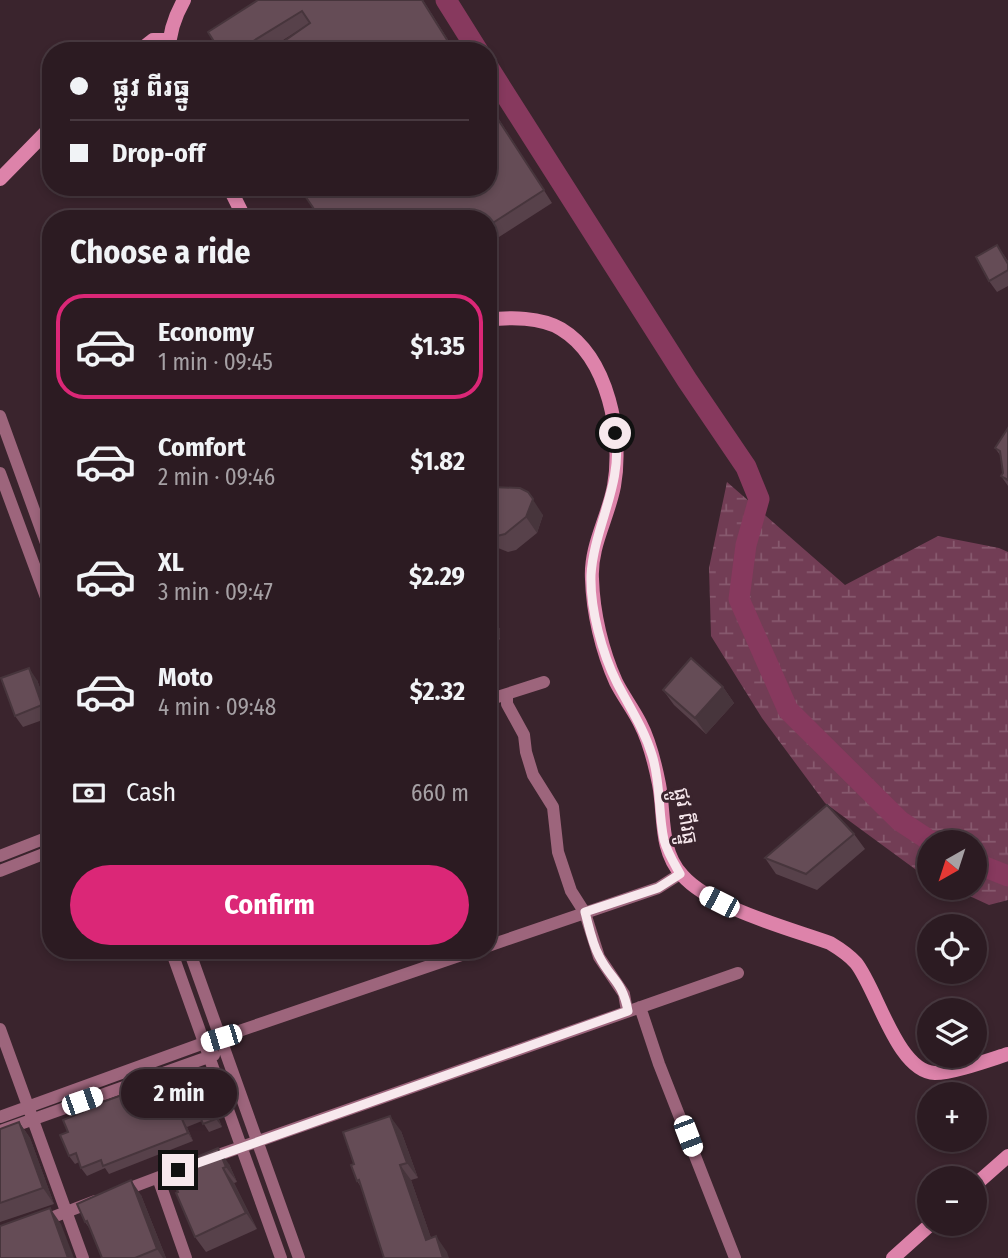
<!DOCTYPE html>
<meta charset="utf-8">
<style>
:root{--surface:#2c1b22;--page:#38282f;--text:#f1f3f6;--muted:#a6a1a5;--line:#483940;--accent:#db2777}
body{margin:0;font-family:"Fira Sans Condensed","Noto Sans Khmer",sans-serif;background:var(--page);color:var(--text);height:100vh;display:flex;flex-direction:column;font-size:26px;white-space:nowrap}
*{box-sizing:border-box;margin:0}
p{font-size:23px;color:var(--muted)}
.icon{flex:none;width:38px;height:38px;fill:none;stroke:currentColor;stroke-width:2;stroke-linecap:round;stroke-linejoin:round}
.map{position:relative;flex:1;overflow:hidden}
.details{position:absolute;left:42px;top:210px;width:455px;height:749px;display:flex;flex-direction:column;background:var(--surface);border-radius:28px;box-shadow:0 4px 10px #0003,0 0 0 2px var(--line)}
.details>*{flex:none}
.banner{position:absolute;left:42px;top:42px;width:455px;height:154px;border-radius:28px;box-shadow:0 4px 10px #0003,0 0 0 2px var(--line);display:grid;align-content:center;height:154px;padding:0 28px;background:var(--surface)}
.needle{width:46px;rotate:219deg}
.fabs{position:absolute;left:917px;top:830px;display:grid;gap:14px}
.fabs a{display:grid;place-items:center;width:70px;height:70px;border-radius:50%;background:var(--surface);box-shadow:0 4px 10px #0003,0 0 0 2px var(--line);font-size:35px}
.end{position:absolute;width:32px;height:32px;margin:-16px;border:9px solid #f7e8ed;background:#111;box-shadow:0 0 0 4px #111}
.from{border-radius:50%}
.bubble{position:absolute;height:49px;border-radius:24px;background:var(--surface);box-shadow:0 4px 10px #0003,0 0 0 2px var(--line);font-size:23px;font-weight:700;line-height:49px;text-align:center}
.car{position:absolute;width:21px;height:42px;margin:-21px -10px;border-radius:9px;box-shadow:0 0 5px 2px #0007;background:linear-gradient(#fff 24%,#345 0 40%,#fff 0 76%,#345 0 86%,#fff 0)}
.banner b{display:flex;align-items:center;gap:24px;height:66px;font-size:26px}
.banner b+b{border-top:2px solid var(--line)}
.banner i{width:18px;height:18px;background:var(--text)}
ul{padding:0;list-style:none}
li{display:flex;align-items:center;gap:21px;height:105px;margin:0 14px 10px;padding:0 14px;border:4px solid transparent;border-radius:28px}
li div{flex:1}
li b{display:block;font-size:26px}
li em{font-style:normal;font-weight:700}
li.current{border-color:var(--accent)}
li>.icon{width:63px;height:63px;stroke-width:1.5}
h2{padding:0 28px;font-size:32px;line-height:84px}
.pay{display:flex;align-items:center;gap:18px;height:77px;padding:0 28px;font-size:26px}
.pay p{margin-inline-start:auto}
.cta{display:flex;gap:14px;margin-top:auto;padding:14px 28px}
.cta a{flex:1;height:80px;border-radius:42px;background:var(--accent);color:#fff;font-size:28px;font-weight:700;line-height:80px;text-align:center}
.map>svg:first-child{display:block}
.wetland{fill:url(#wetland-marsh)}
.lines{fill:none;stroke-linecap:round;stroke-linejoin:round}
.river{stroke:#87395e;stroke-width:21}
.street{stroke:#9d657c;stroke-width:12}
.secondary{stroke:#dd83aa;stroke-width:14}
.wall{fill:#57414a}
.shaded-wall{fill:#47353c}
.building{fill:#654c56;stroke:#47353c;stroke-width:2}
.route{stroke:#f7e8ed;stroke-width:9}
.labels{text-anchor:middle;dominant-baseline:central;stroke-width:6;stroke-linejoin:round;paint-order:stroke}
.street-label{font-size:21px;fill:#f7e8ed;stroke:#3a242d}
</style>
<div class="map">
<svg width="1008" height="1258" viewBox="0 0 1008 1258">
<defs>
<pattern id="wetland-marsh" width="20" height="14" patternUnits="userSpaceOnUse" patternTransform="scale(1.75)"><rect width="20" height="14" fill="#723d55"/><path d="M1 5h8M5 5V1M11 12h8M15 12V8" fill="none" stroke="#87596e"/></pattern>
</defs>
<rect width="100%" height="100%" fill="#3a242d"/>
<path class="wetland" d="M 727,482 L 845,585 L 938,536 L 999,548 L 1008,552 L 1008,900 L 989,905 L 950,887 L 975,887 L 975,842 L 929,842 L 929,877 L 919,872 L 825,803 L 762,718 L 711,636 L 709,568 Z"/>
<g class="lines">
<path class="river" d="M 446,0 L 478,51
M 488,67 L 687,380 L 746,467 L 759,499 L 746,545 L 739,599 L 788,710 L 900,821 L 932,842
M 975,863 L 1008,876"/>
<path class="street" d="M 0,416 L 51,557
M 0,473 L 51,611
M 507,694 L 507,704 L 524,735 L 526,752 L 533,775 L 553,807 L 558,852 L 571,891 L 585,913 L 599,957 L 624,994 L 627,1011
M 488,700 L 544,682
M 0,856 L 51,836
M 0,871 L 51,851
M 488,946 L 658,888 L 680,874
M 171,950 L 281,1258
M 189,950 L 299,1258
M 640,1007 L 659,1064 L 735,1258
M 0,1029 L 83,1258
M 0,1117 L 204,1043 L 476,950
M 0,1131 L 214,1055
M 207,1159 L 738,973
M 158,1178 L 186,1258
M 122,1191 L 183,1168
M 40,1222 L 95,1201"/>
<path class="secondary" d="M 139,51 L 153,40 L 169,40
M 169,51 C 169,33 175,16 184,0
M 0,179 L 51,127
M 229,187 L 245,219
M 488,320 C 510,317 541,317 561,329 C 609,358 623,436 614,486 C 608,518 590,546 592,579 C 593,613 602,651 616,682 C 623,696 633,709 640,723 C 650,742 655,764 659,784 C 665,815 659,850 682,875 C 711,908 788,928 830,943 C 840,949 848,954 856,963 C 877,989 897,1072 935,1073 C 953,1073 989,1060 1008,1054
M 975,1185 L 1008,1156
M 893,1258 L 932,1223"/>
</g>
<path class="wall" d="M 258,0 L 423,0 L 455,51 L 270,51 L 310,23 L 266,51 L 220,51 Z
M 488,102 L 552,203 L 488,244 L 488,219 L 321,219 L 299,187 Z
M 997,245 L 1008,261 L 1008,286 L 997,292 L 989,281 Z
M 1008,428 L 1008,486 L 1001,476 L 1003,473 L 1000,455 L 995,448 Z
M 488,488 L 543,515 L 537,533 L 516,550 L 508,552 L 498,548 L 488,535 Z
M 488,613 L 500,629 L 500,639 L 488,650 Z
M 37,680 L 51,717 L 23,727 L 15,716 Z
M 723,687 L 734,703 L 706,734 L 674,705 L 663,690 Z
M 854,834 L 865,849 L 817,890 L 776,874 L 765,858 Z
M 201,1077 L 204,1083 L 206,1082 L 212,1090 L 221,1116 L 218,1117 L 222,1127 L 209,1132 L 202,1121 L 187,1127 L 193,1141 L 109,1174 L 105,1168 L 87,1176 L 81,1168 L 79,1162 L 75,1164 L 69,1156 L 173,1087 L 175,1093 L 190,1087 Z
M 19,1122 L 30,1138 L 54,1204 L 0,1222 L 0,1129 Z
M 401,1131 L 418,1178 L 411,1180 L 431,1238 L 447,1252 L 361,1187 L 357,1181 L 354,1164 Z
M 229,1164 L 237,1182 L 234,1183 L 257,1229 L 206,1252 L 195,1237 L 178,1192 Z
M 141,1195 L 166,1258 L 102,1258 L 90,1229 L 85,1222 Z"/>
<path class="shaded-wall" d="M 528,492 L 543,515 L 537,533 L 526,517 Z
M 489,614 L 500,629 L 500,639 L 489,623 Z
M 29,668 L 37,680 L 51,717 L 42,705 Z
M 723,687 L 734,703 L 706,734 L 695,718 Z
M 196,1069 L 201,1077 L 207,1092 L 202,1084 Z
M 206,1082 L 212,1090 L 221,1116 L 216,1108 Z
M 212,1110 L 218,1117 L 222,1127 L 216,1119 Z
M 390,1116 L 401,1131 L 418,1178 L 407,1163 Z
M 182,1119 L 187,1127 L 193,1141 L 188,1133 Z
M 19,1122 L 30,1138 L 54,1204 L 43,1188 Z
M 218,1148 L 229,1164 L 237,1182 L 226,1167 Z
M 400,1165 L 411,1180 L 437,1255 L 426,1240 Z
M 223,1168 L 234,1183 L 257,1229 L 246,1213 Z
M 131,1180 L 141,1195 L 166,1258 L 163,1258 L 157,1249 Z
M 50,1208 L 61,1224 L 74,1258 L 68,1258 Z
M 436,1236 L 447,1252 L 449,1258 L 443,1258 Z"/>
<path class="building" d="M 258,0 L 422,0 L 454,51 L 270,51 L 310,23 L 302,11 L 237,51 L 220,51 L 208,32 Z
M 488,104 L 544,190 L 488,226 L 488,219 L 378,219 L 314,209 L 299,187 L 488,187 Z
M 997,245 L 1008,264 L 1008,270 L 989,281 L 976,257 Z
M 1008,428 L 1008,480 L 1001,476 L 1003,473 L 1000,451 L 995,448 Z
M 491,487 L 520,488 L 528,492 L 533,499 L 526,517 L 505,534 L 497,536 L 488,533 L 488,488 Z
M 691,658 L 723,687 L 695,718 L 663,690 Z
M 29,668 L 42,705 L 15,716 L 1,678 Z
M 827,805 L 854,834 L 806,874 L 765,858 Z
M 196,1069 L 202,1084 L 206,1082 L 216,1108 L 212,1110 L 216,1119 L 203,1124 L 199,1113 L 182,1119 L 188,1133 L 103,1166 L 101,1160 L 81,1168 L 76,1153 L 69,1156 L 60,1135 L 68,1132 L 63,1120 L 83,1112 L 82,1109 L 94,1105 L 167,1079 L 173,1094 L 190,1087 L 184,1074 Z
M 390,1116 L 407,1163 L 400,1165 L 426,1240 L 436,1236 L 443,1258 L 384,1258 L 359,1180 L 357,1181 L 351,1165 L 354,1164 L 343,1132 Z
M 19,1122 L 43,1188 L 0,1203 L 0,1129 Z
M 218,1148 L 226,1167 L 223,1168 L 246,1213 L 195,1237 L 176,1193 L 178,1192 L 168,1169 Z
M 131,1180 L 157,1249 L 135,1258 L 102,1258 L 87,1221 L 85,1222 L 77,1204 Z
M 50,1208 L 68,1258 L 0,1258 L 0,1226 Z"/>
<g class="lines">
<path class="route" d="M 178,1170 L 628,1011 C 622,980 611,980 599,956 C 592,943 589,927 585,912 L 658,888 L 680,874 C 674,863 667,852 664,840 C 658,812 661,783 652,755 C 644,729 630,708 617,683 C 602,653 590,609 591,575 C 594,526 624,483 615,433"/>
</g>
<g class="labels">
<g class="street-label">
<text transform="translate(686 816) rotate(80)">ផ្លូវ ពីរធ្នូ</text>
</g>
</g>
</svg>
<div class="fabs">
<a><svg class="needle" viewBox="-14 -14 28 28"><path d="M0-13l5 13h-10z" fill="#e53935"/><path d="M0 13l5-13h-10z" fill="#a6a1a5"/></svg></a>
<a><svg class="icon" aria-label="locate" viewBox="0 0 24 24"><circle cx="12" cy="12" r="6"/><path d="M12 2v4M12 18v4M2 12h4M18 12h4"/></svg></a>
<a><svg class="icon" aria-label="layers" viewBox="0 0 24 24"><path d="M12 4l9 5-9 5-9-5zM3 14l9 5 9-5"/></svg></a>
<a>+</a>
<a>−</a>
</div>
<i class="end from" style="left:615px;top:433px"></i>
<i class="end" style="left:178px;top:1170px"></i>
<div class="bubble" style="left:121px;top:1069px;width:116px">2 min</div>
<i class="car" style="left:719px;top:902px;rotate:297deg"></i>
<i class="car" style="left:221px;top:1038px;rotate:253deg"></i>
<i class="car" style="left:82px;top:1101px;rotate:71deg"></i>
<i class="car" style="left:688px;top:1136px;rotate:159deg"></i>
<div class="banner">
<b><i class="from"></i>ផ្លូវ ពីរធ្នូ</b>
<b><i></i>Drop-off</b>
</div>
<section class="details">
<h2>Choose a ride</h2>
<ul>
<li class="current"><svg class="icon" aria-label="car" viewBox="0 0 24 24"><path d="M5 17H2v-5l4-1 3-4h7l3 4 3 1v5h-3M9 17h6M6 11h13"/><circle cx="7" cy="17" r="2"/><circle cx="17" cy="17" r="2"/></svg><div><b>Economy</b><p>1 min · 09:45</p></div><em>$1.35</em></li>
<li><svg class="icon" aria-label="car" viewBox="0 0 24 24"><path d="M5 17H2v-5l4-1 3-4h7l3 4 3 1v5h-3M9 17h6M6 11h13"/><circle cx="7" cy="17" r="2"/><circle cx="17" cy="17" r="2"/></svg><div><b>Comfort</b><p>2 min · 09:46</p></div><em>$1.82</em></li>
<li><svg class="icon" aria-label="car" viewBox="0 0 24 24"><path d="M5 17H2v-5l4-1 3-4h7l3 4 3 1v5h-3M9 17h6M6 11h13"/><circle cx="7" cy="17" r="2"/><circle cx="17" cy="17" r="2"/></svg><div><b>XL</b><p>3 min · 09:47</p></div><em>$2.29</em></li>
<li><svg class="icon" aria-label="car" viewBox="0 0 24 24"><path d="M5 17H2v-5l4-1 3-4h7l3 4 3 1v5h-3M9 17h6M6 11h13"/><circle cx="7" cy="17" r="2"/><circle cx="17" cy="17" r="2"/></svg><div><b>Moto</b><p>4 min · 09:48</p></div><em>$2.32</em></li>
</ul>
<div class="pay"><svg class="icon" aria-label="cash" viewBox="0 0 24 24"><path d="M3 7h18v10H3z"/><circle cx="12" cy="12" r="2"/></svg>Cash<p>660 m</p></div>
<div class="cta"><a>Confirm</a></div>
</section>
</div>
